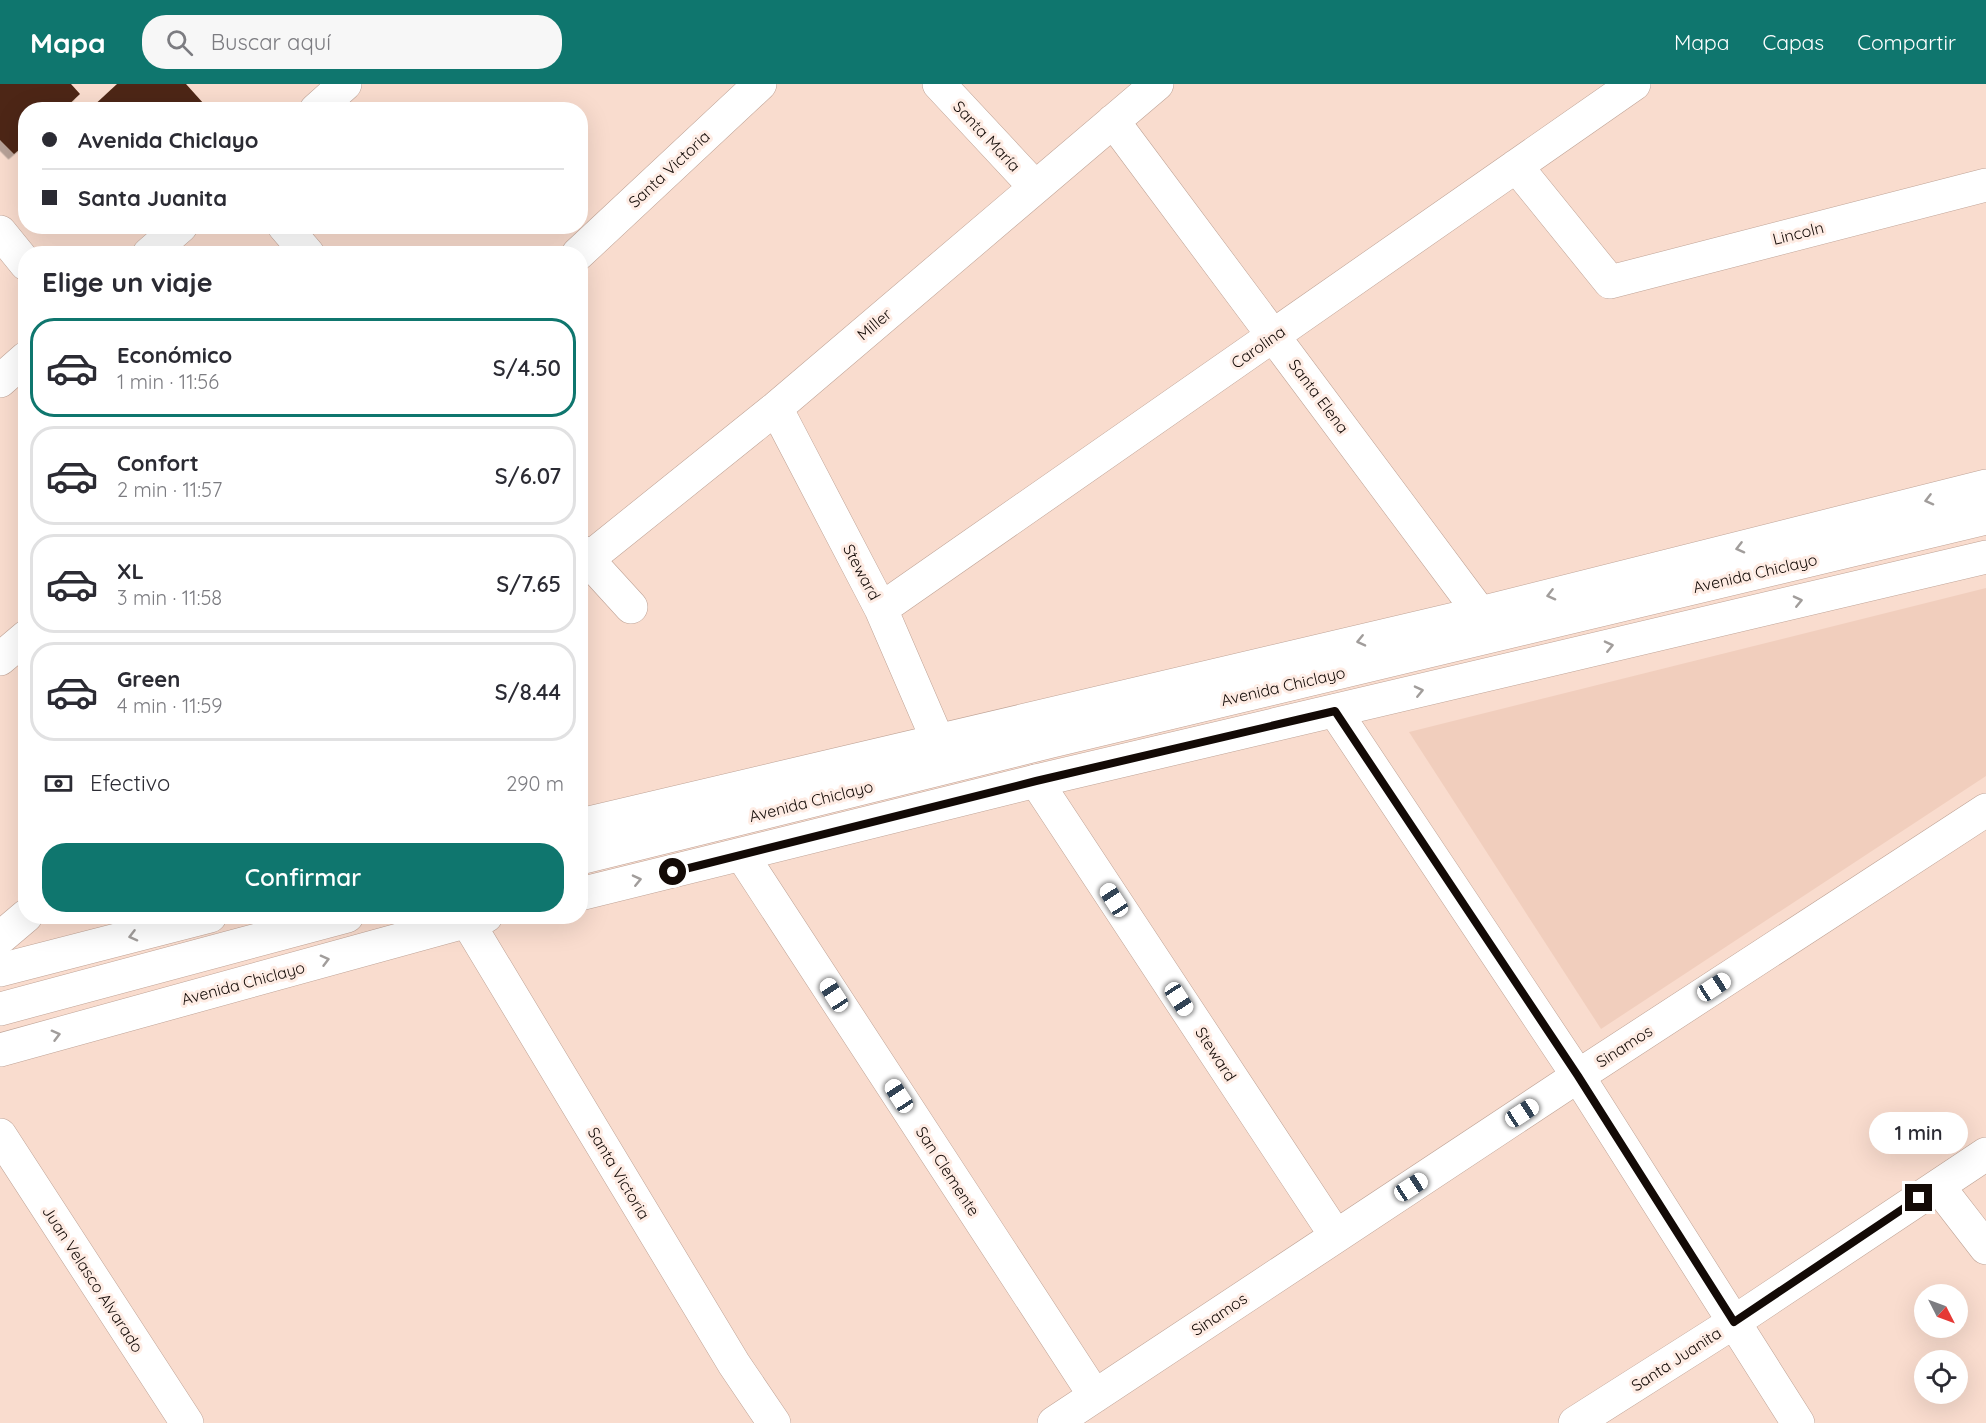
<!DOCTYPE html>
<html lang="es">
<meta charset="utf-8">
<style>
:root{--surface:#fff;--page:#f7f7f7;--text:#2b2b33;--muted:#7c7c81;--line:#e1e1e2;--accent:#0f766e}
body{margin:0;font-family:Quicksand,sans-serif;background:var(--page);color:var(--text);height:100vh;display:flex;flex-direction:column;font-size:22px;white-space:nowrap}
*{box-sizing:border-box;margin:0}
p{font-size:20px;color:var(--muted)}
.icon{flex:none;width:33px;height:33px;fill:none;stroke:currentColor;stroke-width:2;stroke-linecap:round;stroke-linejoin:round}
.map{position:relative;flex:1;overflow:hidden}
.panel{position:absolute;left:18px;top:162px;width:570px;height:678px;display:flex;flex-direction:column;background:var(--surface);border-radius:24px;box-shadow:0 6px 24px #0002}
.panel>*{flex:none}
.banner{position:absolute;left:18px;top:18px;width:570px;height:132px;border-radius:24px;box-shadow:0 6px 24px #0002;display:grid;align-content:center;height:132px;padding:0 24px;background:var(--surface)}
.needle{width:39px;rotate:132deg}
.buttons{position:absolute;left:1914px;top:1200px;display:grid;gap:12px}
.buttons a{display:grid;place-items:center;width:54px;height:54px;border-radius:50%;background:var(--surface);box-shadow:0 6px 24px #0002;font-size:30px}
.end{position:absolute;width:27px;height:27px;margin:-14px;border:8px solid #130a06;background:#fff;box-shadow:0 0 0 3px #fff}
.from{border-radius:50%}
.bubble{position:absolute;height:42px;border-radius:21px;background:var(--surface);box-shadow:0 6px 24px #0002;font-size:20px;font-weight:600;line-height:42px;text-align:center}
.car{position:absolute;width:18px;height:36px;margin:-18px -9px;border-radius:8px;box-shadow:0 0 4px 2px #0007;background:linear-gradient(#fff 24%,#345 0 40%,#fff 0 76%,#345 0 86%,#fff 0)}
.banner b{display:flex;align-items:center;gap:21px;height:57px;font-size:22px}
.banner b+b{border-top:2px solid var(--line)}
.banner i{width:15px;height:15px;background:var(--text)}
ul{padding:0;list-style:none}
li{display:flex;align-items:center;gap:18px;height:99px;margin:0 12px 9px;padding:0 12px;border:3px solid var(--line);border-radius:24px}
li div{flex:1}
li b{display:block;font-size:22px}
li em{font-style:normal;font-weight:600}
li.current{border-color:var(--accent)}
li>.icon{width:54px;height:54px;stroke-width:1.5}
h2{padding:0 24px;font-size:27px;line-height:72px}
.pay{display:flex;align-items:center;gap:15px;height:66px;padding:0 24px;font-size:22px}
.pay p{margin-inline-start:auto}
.cta{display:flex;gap:12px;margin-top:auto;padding:12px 24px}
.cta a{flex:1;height:69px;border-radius:24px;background:var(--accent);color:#fff;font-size:24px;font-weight:600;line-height:69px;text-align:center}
header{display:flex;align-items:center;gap:36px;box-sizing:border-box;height:84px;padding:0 30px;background:var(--accent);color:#fff}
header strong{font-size:28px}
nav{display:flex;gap:33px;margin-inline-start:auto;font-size:21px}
.search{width:420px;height:54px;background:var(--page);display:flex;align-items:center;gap:15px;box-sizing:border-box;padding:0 21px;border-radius:24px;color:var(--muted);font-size:22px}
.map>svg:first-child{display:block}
.built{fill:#f1cebd}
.building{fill:#4e2814;filter:url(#shadow)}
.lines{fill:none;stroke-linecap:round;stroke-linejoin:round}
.street-casing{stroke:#bfa396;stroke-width:34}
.secondary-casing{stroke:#bfa396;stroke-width:34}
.primary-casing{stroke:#bfa396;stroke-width:34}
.street{stroke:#fff;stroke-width:33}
.secondary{stroke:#fff;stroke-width:33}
.primary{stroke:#fff;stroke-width:33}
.oneway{stroke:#a19d9b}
.route{stroke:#130a06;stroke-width:8}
.labels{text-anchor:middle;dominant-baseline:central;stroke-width:6;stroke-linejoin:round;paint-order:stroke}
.street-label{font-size:16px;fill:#130a06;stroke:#feece4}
</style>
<header>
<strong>Mapa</strong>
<div class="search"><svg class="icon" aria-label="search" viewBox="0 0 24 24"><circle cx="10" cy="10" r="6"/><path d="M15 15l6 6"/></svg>Buscar aquí</div>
<nav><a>Mapa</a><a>Capas</a><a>Compartir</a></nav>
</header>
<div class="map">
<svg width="1986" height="1339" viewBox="0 0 1986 1339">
<defs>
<filter id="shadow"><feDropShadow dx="-5.5" dy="5.5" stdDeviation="0" flood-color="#0004"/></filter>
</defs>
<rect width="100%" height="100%" fill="#f9dcce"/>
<path class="built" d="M 1986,504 L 1986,692 L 1601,945 L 1409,648 Z"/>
<path class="building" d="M 0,0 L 71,0 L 80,10 L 63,26 L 26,26 L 26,60 L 14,70 L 0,56 Z
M 117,0 L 186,0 L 204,20 L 199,26 L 89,26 Z"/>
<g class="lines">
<defs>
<path id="street" d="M 939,0 L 1035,103
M 316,26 L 345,0
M 1113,37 L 1480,529
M 1516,82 L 1610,198 L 1986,101
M 284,142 L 308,170
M 0,148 L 26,180
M 149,170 L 181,142
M 578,170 L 760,0
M 0,297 L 26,274
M 776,324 L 881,525 L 938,657
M 580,467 L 631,523
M 588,475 L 776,324 L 1157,0
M 881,525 L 1634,0
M 0,575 L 26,553
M 1335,627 L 1578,992 L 1798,1339
M 1036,697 L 1336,1152
M 742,771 L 1095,1312
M 467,837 L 734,1280 L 774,1339
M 0,854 L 26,832
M 1938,1102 L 1986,1164
M 1054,1339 L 1578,992 L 1986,726
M 1575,1339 L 1734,1238 L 1986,1070"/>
<path id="secondary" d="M 580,774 L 1052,657 L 1986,434
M 0,925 L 347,832
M 0,1051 L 187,1339"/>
<path id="primary" d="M 580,741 L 1480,529 L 1986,402
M 580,810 L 1036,697 L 1986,473
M 0,886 L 210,832
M 0,966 L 486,832"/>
</defs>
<use href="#street" class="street-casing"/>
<use href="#secondary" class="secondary-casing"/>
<use href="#primary" class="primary-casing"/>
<use href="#street" class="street"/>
<use href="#secondary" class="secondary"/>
<use href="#primary" class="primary"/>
</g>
<defs><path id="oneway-chevron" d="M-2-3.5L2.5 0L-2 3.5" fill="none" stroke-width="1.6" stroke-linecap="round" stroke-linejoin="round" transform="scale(1.5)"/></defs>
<g class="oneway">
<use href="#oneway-chevron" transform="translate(1929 416) rotate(166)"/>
<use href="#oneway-chevron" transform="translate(1740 464) rotate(166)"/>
<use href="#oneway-chevron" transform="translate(1551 511) rotate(166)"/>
<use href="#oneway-chevron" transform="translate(1798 517) rotate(-13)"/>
<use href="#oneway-chevron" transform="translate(1361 557) rotate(167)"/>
<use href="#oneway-chevron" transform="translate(1609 562) rotate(-13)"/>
<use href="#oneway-chevron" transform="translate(1419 607) rotate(-13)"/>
<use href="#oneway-chevron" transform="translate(637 796) rotate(-13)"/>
<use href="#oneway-chevron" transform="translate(133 852) rotate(166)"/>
<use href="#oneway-chevron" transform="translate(325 876) rotate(-15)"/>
<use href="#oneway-chevron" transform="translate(56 951) rotate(-15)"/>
</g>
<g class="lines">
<path class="route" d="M 673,788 L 1036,697 L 1335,627 L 1578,992 L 1734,1238 L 1919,1114"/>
</g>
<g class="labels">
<g class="street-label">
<text transform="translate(987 52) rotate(47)">Santa María</text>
<text transform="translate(669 85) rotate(-43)">Santa Victoria</text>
<text transform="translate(1798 149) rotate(-14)">Lincoln</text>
<text transform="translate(874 240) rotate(-40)">Miller</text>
<text transform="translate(1258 263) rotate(-35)">Carolina</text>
<text transform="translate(1319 312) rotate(53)">Santa Elena</text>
<text transform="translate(862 488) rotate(62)">Steward</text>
<text transform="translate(1755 489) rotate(-13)">Avenida Chiclayo</text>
<text transform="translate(1283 602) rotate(-13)">Avenida Chiclayo</text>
<text transform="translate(811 717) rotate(-14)">Avenida Chiclayo</text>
<text transform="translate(243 899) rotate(-15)">Avenida Chiclayo</text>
<text transform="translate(1624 962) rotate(-33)">Sinamos</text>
<text transform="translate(1216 970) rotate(57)">Steward</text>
<text transform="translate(948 1087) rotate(57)">San Clemente</text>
<text transform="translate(619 1089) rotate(59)">Santa Victoria</text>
<text transform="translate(93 1195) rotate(57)">Juan Velasco Alvarado</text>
<text transform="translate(1219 1230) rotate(-34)">Sinamos</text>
<text transform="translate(1676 1275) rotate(-33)">Santa Juanita</text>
</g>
</g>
</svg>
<div class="buttons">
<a><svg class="needle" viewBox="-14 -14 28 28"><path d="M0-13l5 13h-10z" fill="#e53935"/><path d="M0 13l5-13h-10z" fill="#7c7c81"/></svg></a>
<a><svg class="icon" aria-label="locate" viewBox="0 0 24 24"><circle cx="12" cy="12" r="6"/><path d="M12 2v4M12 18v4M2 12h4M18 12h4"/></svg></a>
</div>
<i class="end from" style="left:673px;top:788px"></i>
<i class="end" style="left:1919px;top:1114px"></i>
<div class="bubble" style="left:1869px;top:1028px;width:99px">1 min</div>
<i class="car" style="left:1114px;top:816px;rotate:327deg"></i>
<i class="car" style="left:1714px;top:903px;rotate:57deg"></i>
<i class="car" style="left:834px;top:911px;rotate:327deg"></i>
<i class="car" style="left:1179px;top:915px;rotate:147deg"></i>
<i class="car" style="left:899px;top:1012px;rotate:327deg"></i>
<i class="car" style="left:1522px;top:1029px;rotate:57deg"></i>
<i class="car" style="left:1411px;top:1103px;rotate:57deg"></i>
<div class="banner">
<b><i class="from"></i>Avenida Chiclayo</b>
<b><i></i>Santa Juanita</b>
</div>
<section class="panel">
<h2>Elige un viaje</h2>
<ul>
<li class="current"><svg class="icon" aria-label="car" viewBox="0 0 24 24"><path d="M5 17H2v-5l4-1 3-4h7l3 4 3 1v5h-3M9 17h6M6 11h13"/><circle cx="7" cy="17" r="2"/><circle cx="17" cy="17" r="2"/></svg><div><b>Económico</b><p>1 min · 11:56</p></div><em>S/4.50</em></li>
<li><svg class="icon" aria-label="car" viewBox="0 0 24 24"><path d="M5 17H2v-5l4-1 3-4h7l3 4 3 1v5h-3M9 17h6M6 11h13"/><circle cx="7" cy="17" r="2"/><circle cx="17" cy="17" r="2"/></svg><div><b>Confort</b><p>2 min · 11:57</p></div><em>S/6.07</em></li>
<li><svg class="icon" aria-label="car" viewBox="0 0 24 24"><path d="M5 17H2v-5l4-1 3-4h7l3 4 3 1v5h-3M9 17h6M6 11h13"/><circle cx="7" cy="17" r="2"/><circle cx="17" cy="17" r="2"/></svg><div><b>XL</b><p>3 min · 11:58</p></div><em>S/7.65</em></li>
<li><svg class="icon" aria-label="car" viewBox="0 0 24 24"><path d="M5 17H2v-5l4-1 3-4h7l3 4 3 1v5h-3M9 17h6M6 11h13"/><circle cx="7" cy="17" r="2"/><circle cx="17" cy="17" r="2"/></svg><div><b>Green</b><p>4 min · 11:59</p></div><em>S/8.44</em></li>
</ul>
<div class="pay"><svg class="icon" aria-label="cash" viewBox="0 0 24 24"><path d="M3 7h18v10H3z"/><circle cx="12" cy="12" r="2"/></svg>Efectivo<p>290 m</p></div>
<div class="cta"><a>Confirmar</a></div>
</section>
</div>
